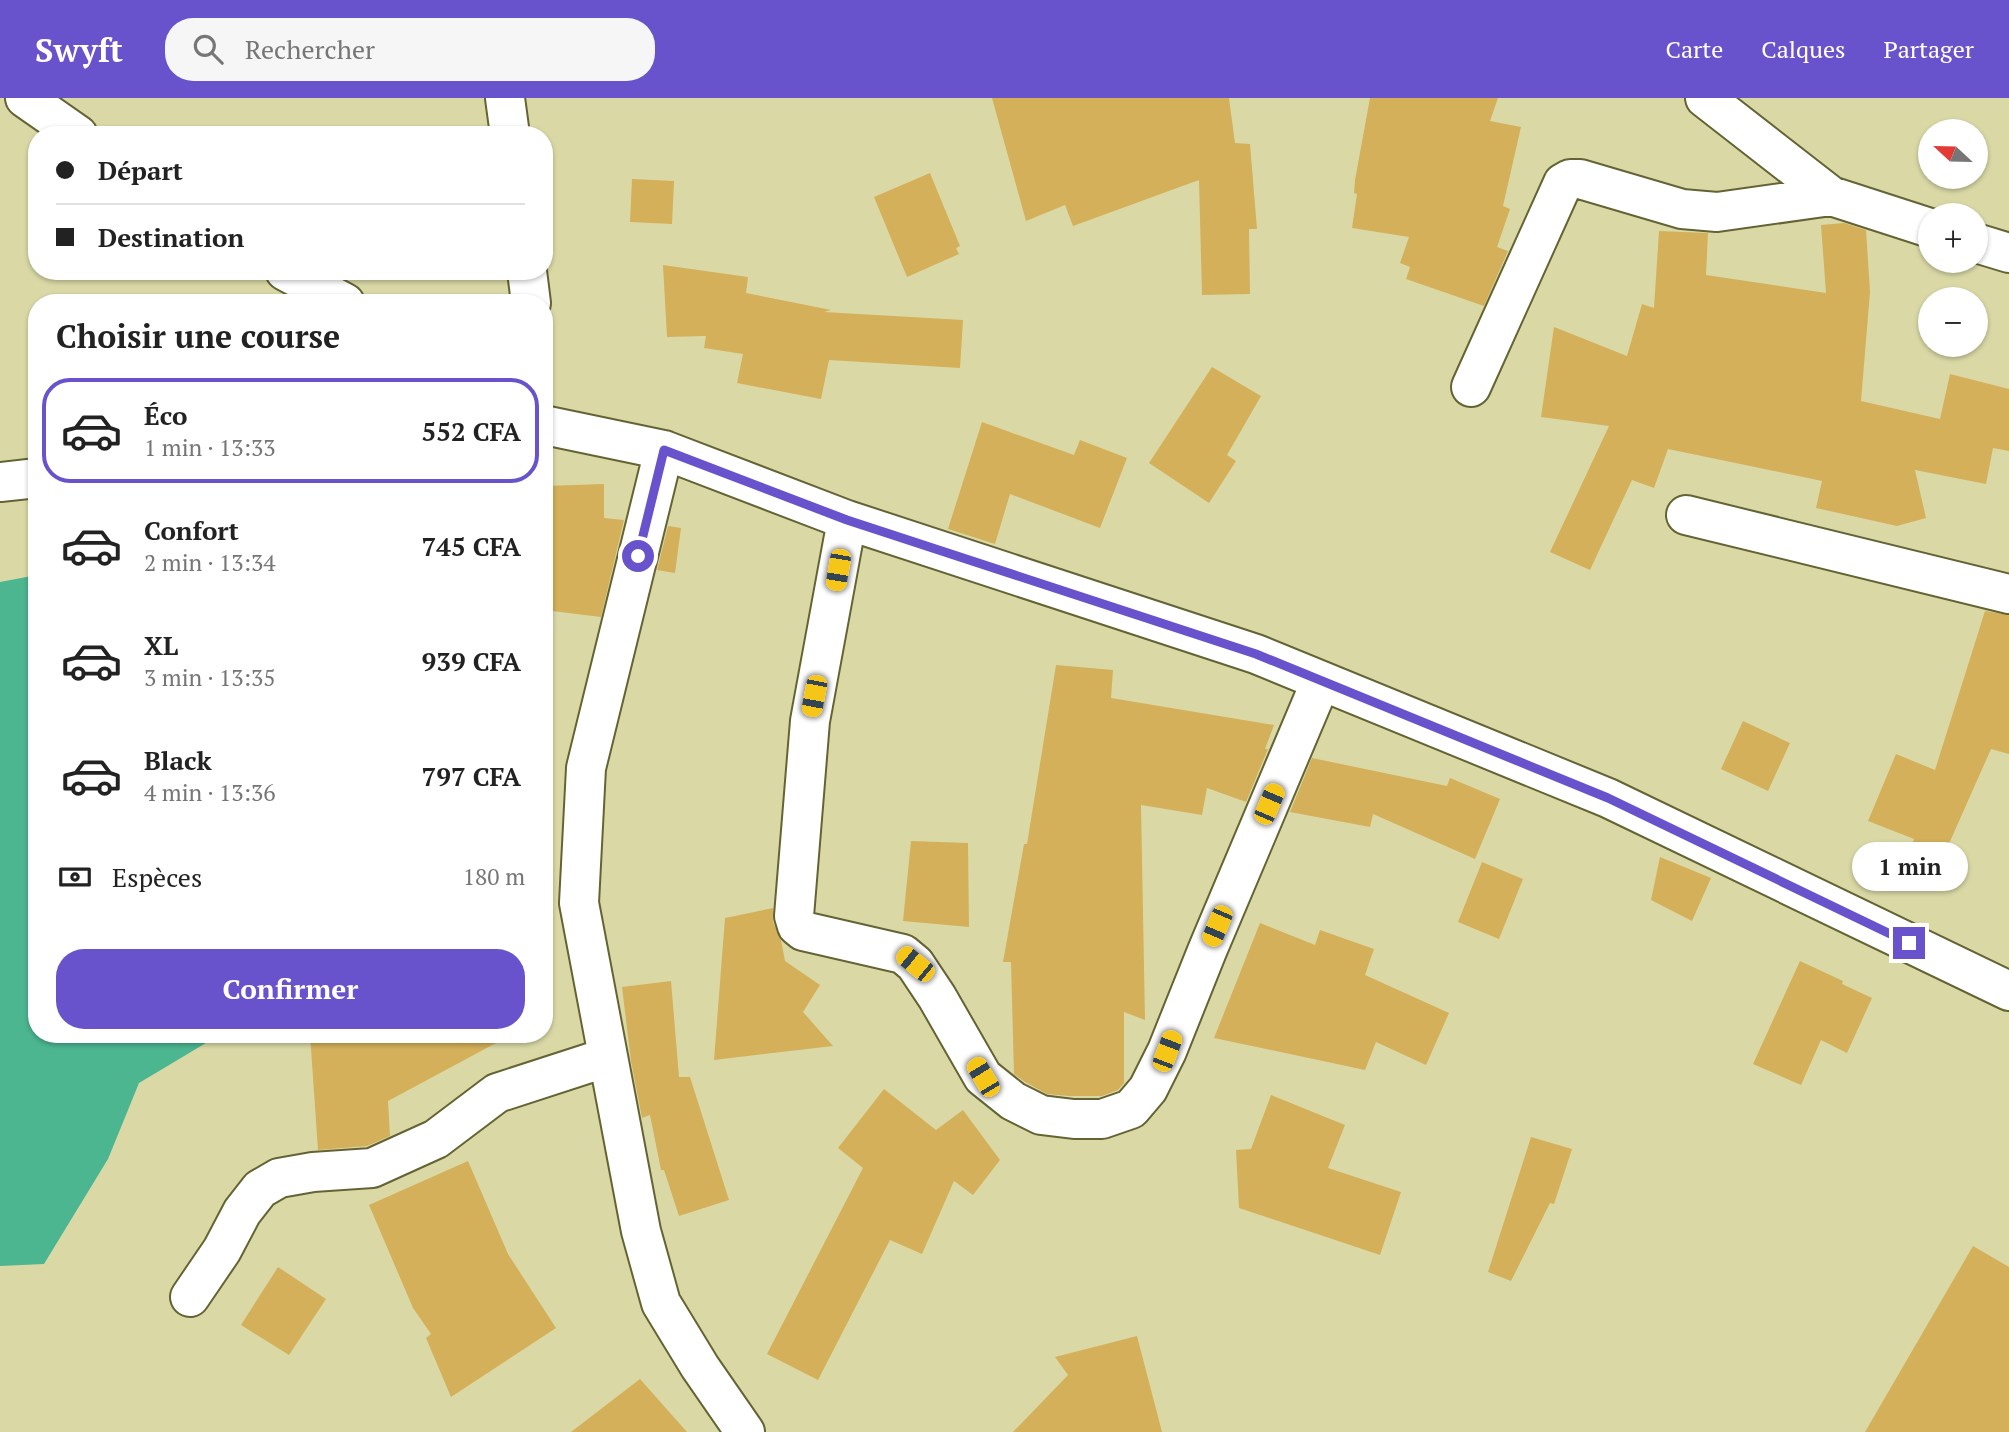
<!DOCTYPE html>
<html lang="fr">
<meta charset="utf-8">
<style>
:root{--surface:#fff;--page:#f6f6f6;--text:#222;--muted:#767676;--line:#e0e0e0;--accent:#6953cc}
body{margin:0;font-family:"PT Serif",serif;background:var(--page);color:var(--text);height:100vh;display:flex;flex-direction:column;font-size:26px;white-space:nowrap}
*{box-sizing:border-box;margin:0}
p{font-size:23px;color:var(--muted)}
.icon{flex:none;width:38px;height:38px;fill:none;stroke:currentColor;stroke-width:2;stroke-linecap:round;stroke-linejoin:round}
.map{position:relative;flex:1;overflow:hidden}
.panel{position:absolute;left:28px;top:196px;width:525px;height:749px;display:flex;flex-direction:column;background:var(--surface);border-radius:28px;box-shadow:0 2px 5px #0004}
.panel>*{flex:none}
.hud{position:absolute;left:28px;top:28px;width:525px;height:154px;border-radius:28px;box-shadow:0 2px 5px #0004;display:grid;align-content:center;height:154px;padding:0 28px;background:var(--surface)}
.needle{width:46px;rotate:292deg}
.buttons{position:absolute;left:1918px;top:21px;display:grid;gap:14px}
.buttons a{display:grid;place-items:center;width:70px;height:70px;border-radius:50%;background:var(--surface);box-shadow:0 2px 5px #0004;font-size:35px}
.end{position:absolute;width:32px;height:32px;margin:-16px;border:9px solid #6953cc;background:#fff;box-shadow:0 0 0 4px #fff}
.from{border-radius:50%}
.bubble{position:absolute;height:49px;border-radius:24px;background:var(--surface);box-shadow:0 2px 5px #0004;font-size:23px;font-weight:800;line-height:49px;text-align:center}
.car{position:absolute;width:21px;height:42px;margin:-21px -10px;border-radius:9px;box-shadow:0 0 5px 2px #0007;background:linear-gradient(#f5c518 24%,#345 0 40%,#f5c518 0 76%,#345 0 86%,#f5c518 0)}
.hud b{display:flex;align-items:center;gap:24px;height:66px;font-size:26px}
.hud b+b{border-top:2px solid var(--line)}
.hud i{width:18px;height:18px;background:var(--text)}
ul{padding:0;list-style:none}
li{display:flex;align-items:center;gap:21px;height:105px;margin:0 14px 10px;padding:0 14px;border:4px solid transparent;border-radius:28px}
li div{flex:1}
li b{display:block;font-size:26px}
li em{font-style:normal;font-weight:800}
li.selected{border-color:var(--accent)}
li>.icon{width:63px;height:63px;stroke-width:1.5}
h2{padding:0 28px;font-size:32px;line-height:84px}
.pay{display:flex;align-items:center;gap:18px;height:77px;padding:0 28px;font-size:26px}
.pay p{margin-inline-start:auto}
.primary-button{display:flex;gap:14px;margin-top:auto;padding:14px 28px}
.primary-button a{flex:1;height:80px;border-radius:28px;background:var(--accent);color:#fff;font-size:28px;font-weight:800;line-height:80px;text-align:center}
header{display:flex;align-items:center;gap:42px;box-sizing:border-box;height:98px;padding:0 35px;background:var(--accent);color:#fff}
header strong{font-size:33px}
nav{display:flex;gap:38px;margin-inline-start:auto;font-size:24px}
.search{width:490px;height:63px;background:var(--page);display:flex;align-items:center;gap:18px;box-sizing:border-box;padding:0 24px;border-radius:28px;color:var(--muted);font-size:26px}
.map>svg:first-child{display:block}
.water{fill:#4cb691}
.building{fill:#d4b05a}
.lines{fill:none;stroke-linecap:round;stroke-linejoin:round}
.minor-casing{stroke:#646334;stroke-width:42}
.minor{stroke:#fff;stroke-width:38}
.route{stroke:#6953cc;stroke-width:9}
</style>
<header>
<strong>Swyft</strong>
<div class="search"><svg class="icon" aria-label="search" viewBox="0 0 24 24"><circle cx="10" cy="10" r="6"/><path d="M15 15l6 6"/></svg>Rechercher</div>
<nav><a>Carte</a><a>Calques</a><a>Partager</a></nav>
</header>
<div class="map">
<svg width="2009" height="1334" viewBox="0 0 2009 1334">
<rect width="100%" height="100%" fill="#dad9a6"/>
<path class="water" d="M 37,477 L 37,936 L 221,936 L 139,985 L 108,1061 L 44,1166 L 0,1168 L 0,484 Z"/>
<path class="building" d="M 992,0 L 1229,0 L 1235,45 L 1250,46 L 1257,131 L 1249,131 L 1250,196 L 1202,197 L 1199,82 L 1073,128 L 1065,107 L 1026,123 Z
M 1370,0 L 1498,0 L 1490,23 L 1521,29 L 1503,108 L 1510,111 L 1497,149 L 1508,153 L 1484,208 L 1406,181 L 1410,169 L 1400,165 L 1409,139 L 1352,130 L 1357,96 L 1354,95 L 1355,82 Z
M 930,75 L 960,148 L 956,150 L 959,156 L 907,179 L 874,99 Z
M 632,81 L 674,83 L 672,126 L 630,124 Z
M 1844,125 L 1866,132 L 1870,194 L 1861,303 L 1940,321 L 1950,276 L 2009,291 L 2009,353 L 1993,350 L 1986,386 L 1915,372 L 1926,420 L 1897,428 L 1816,410 L 1822,383 L 1668,351 L 1654,390 L 1632,382 L 1590,472 L 1550,454 L 1609,328 L 1541,319 L 1554,229 L 1627,258 L 1642,206 L 1654,210 L 1659,133 L 1708,135 L 1706,177 L 1826,195 L 1821,127 Z
M 663,167 L 748,179 L 746,195 L 831,212 L 824,214 L 963,222 L 960,270 L 829,262 L 821,301 L 737,285 L 743,256 L 704,250 L 706,238 L 667,239 Z
M 1212,269 L 1261,298 L 1227,357 L 1236,363 L 1209,405 L 1149,365 Z
M 982,324 L 1074,357 L 1080,342 L 1127,360 L 1100,430 L 1010,396 L 995,446 L 948,431 Z
M 604,386 L 604,420 L 624,422 L 601,519 L 544,512 L 544,388 Z
M 668,428 L 681,430 L 675,475 L 657,472 Z
M 1985,513 L 2009,517 L 2009,656 L 1991,651 L 1928,793 L 1901,782 L 1914,741 L 1868,723 L 1896,656 L 1935,672 Z
M 1056,567 L 1113,572 L 1111,600 L 1274,627 L 1265,651 L 1268,651 L 1246,704 L 1207,690 L 1202,717 L 1141,707 L 1145,922 L 1124,914 L 1124,985 L 1118,992 L 1102,998 L 1069,998 L 1047,996 L 1025,984 L 1014,976 L 1011,864 L 1003,864 L 1024,746 L 1027,746 Z
M 1743,623 L 1790,645 L 1768,693 L 1721,671 Z
M 1312,660 L 1447,688 L 1450,680 L 1500,701 L 1475,761 L 1373,716 L 1370,729 L 1290,714 Z
M 911,743 L 968,745 L 969,829 L 903,823 Z
M 1660,759 L 1711,780 L 1692,823 L 1651,802 Z
M 1482,764 L 1523,781 L 1499,841 L 1458,824 Z
M 773,810 L 773,824 L 781,842 L 785,863 L 820,887 L 803,914 L 833,948 L 714,962 L 725,820 Z
M 1260,825 L 1315,847 L 1320,832 L 1374,851 L 1365,877 L 1449,915 L 1426,967 L 1376,944 L 1365,972 L 1214,940 Z
M 1800,863 L 1843,883 L 1842,886 L 1872,900 L 1847,955 L 1821,942 L 1801,987 L 1753,966 Z
M 671,883 L 679,979 L 690,979 L 729,1102 L 679,1118 L 664,1072 L 661,1072 L 650,1017 L 642,1020 L 631,963 L 622,889 Z
M 310,936 L 513,936 L 388,1003 L 390,1038 L 367,1048 L 318,1052 Z
M 884,991 L 936,1032 L 963,1012 L 1000,1062 L 973,1097 L 954,1083 L 922,1156 L 890,1142 L 818,1282 L 767,1256 L 863,1070 L 838,1050 Z
M 1271,997 L 1345,1027 L 1328,1070 L 1401,1094 L 1380,1157 L 1239,1110 L 1236,1052 L 1251,1051 Z
M 1531,1039 L 1572,1051 L 1554,1106 L 1550,1105 L 1511,1183 L 1488,1174 Z
M 468,1063 L 508,1156 L 556,1230 L 451,1299 L 426,1240 L 431,1236 L 413,1210 L 369,1107 Z
M 1973,1148 L 2009,1169 L 2009,1334 L 1865,1334 Z
M 278,1169 L 326,1201 L 289,1257 L 241,1227 Z
M 1137,1238 L 1162,1334 L 1013,1334 L 1068,1277 L 1055,1259 Z
M 640,1281 L 687,1334 L 571,1334 Z"/>
<g class="lines">
<defs>
<path id="minor" d="M 25,0 L 78,37
M 505,0 L 510,37
M 1705,0 L 1831,98 L 1930,130
M 1976,145 L 2009,155
M 285,173 L 345,205
M 527,173 L 531,205
M 1471,289 L 1563,85 L 1570,81 L 1580,81 L 1682,111 L 1717,114 L 1831,98
M 544,327 L 664,352 L 847,422 L 1256,556 L 1608,700 L 2009,893
M 664,352 L 586,670 L 579,805 L 641,1133 L 661,1205 L 700,1269 L 745,1334
M 0,384 L 37,380
M 1686,417 L 2009,496
M 847,422 L 810,623 L 794,818 L 797,828 L 803,833 L 903,856 L 915,866 L 937,899 L 983,979 L 1013,1003 L 1041,1017 L 1074,1021 L 1102,1021 L 1131,1011 L 1148,991 L 1167,953 L 1207,853 L 1321,583
M 190,1199 L 222,1152 L 242,1114 L 260,1091 L 279,1080 L 313,1074 L 372,1070 L 436,1041 L 497,995 L 608,959"/>
</defs>
<use href="#minor" class="minor-casing"/>
<use href="#minor" class="minor"/>
</g>
<g class="lines">
<path class="route" d="M 638,458 L 664,352 L 847,422 L 1256,556 L 1608,700 L 1909,845"/>
</g>
</svg>
<div class="buttons">
<a><svg class="needle" viewBox="-14 -14 28 28"><path d="M0-13l5 13h-10z" fill="#e53935"/><path d="M0 13l5-13h-10z" fill="#767676"/></svg></a>
<a>+</a>
<a>−</a>
</div>
<i class="end from" style="left:638px;top:458px"></i>
<i class="end" style="left:1909px;top:845px"></i>
<div class="bubble" style="left:1852px;top:744px;width:116px">1 min</div>
<i class="car" style="left:838px;top:472px;rotate:190deg"></i>
<i class="car" style="left:814px;top:598px;rotate:191deg"></i>
<i class="car" style="left:1269px;top:706px;rotate:23deg"></i>
<i class="car" style="left:1217px;top:828px;rotate:203deg"></i>
<i class="car" style="left:915px;top:866px;rotate:309deg"></i>
<i class="car" style="left:1167px;top:953px;rotate:21deg"></i>
<i class="car" style="left:983px;top:979px;rotate:329deg"></i>
<div class="hud">
<b><i class="from"></i>Départ</b>
<b><i></i>Destination</b>
</div>
<section class="panel">
<h2>Choisir une course</h2>
<ul>
<li class="selected"><svg class="icon" aria-label="car" viewBox="0 0 24 24"><path d="M5 17H2v-5l4-1 3-4h7l3 4 3 1v5h-3M9 17h6M6 11h13"/><circle cx="7" cy="17" r="2"/><circle cx="17" cy="17" r="2"/></svg><div><b>Éco</b><p>1 min · 13:33</p></div><em>552 CFA</em></li>
<li><svg class="icon" aria-label="car" viewBox="0 0 24 24"><path d="M5 17H2v-5l4-1 3-4h7l3 4 3 1v5h-3M9 17h6M6 11h13"/><circle cx="7" cy="17" r="2"/><circle cx="17" cy="17" r="2"/></svg><div><b>Confort</b><p>2 min · 13:34</p></div><em>745 CFA</em></li>
<li><svg class="icon" aria-label="car" viewBox="0 0 24 24"><path d="M5 17H2v-5l4-1 3-4h7l3 4 3 1v5h-3M9 17h6M6 11h13"/><circle cx="7" cy="17" r="2"/><circle cx="17" cy="17" r="2"/></svg><div><b>XL</b><p>3 min · 13:35</p></div><em>939 CFA</em></li>
<li><svg class="icon" aria-label="car" viewBox="0 0 24 24"><path d="M5 17H2v-5l4-1 3-4h7l3 4 3 1v5h-3M9 17h6M6 11h13"/><circle cx="7" cy="17" r="2"/><circle cx="17" cy="17" r="2"/></svg><div><b>Black</b><p>4 min · 13:36</p></div><em>797 CFA</em></li>
</ul>
<div class="pay"><svg class="icon" aria-label="cash" viewBox="0 0 24 24"><path d="M3 7h18v10H3z"/><circle cx="12" cy="12" r="2"/></svg>Espèces<p>180 m</p></div>
<div class="primary-button"><a>Confirmer</a></div>
</section>
</div>
